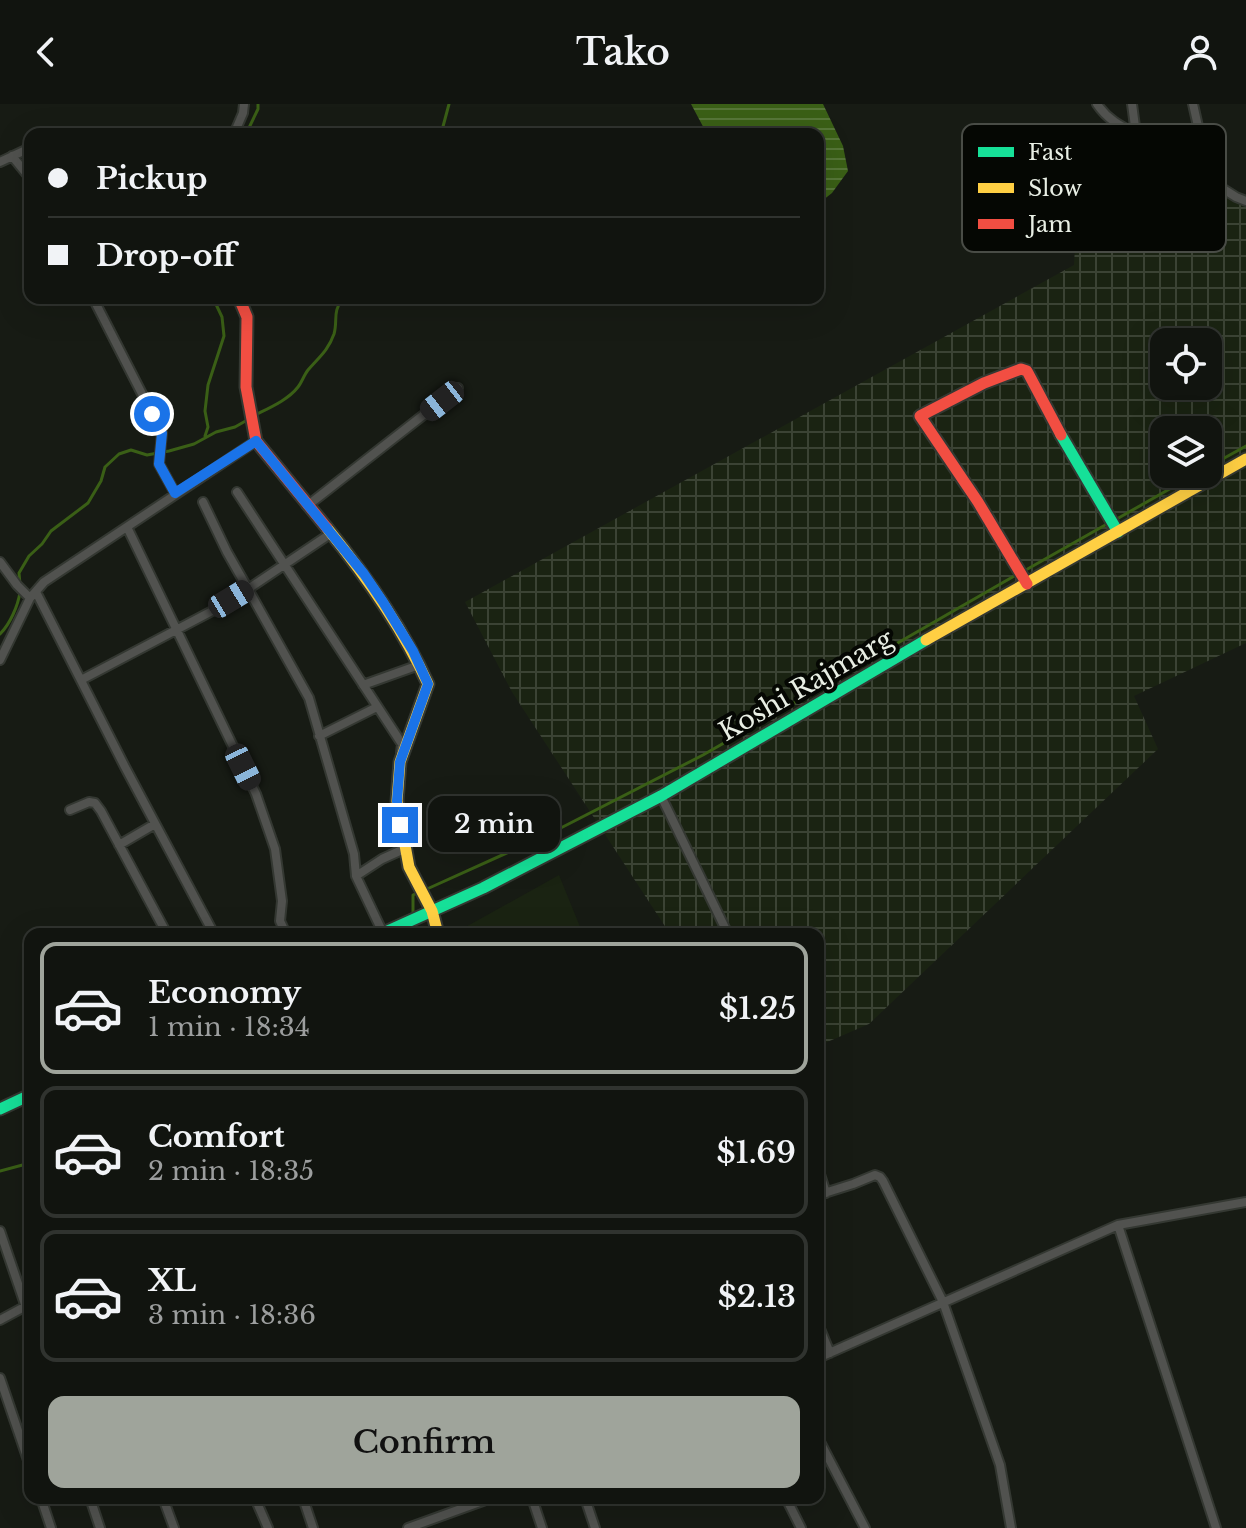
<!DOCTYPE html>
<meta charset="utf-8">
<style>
:root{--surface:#11140f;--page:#1a1d18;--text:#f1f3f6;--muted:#9c9e9e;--line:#30332f;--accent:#9fa49b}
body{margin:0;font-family:"Libre Baskerville",serif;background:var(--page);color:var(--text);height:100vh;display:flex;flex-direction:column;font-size:30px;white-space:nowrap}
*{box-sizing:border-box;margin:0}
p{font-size:26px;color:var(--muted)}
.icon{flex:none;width:44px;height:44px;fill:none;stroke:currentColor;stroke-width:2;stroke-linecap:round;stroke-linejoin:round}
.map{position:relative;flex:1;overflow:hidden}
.details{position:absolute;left:24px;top:824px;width:800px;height:576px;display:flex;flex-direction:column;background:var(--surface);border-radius:16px;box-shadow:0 8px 32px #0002,0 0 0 2px var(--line)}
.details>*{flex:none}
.top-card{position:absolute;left:24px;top:24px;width:800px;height:176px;border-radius:16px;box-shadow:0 8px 32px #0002,0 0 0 2px var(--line);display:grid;align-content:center;height:176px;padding:0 24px;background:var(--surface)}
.controls{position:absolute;left:1150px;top:224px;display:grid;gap:16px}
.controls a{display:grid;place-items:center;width:72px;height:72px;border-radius:16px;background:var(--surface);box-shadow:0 8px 32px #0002,0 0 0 2px var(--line);font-size:40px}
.end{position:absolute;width:36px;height:36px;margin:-18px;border:10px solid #1a73e8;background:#fff;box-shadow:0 0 0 4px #fff}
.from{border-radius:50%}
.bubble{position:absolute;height:56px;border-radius:16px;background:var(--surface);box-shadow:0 8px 32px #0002,0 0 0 2px var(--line);font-size:26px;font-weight:600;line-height:56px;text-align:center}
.car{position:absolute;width:24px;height:48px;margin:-24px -12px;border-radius:10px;box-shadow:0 0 6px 2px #0007;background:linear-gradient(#222 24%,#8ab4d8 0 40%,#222 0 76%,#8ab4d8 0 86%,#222 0)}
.top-card b{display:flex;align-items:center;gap:28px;height:76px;font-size:30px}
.top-card b+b{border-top:2px solid var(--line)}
.top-card i{width:20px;height:20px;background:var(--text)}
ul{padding:14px 0 0;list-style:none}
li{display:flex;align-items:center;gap:24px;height:132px;margin:0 16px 12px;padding:0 8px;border:4px solid var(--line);border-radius:16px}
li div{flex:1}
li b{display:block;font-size:30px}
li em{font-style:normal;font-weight:600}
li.selected{border-color:var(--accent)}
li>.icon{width:72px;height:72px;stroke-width:1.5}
.button{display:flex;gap:16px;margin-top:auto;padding:16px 24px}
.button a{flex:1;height:92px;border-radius:16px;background:var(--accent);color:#111;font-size:32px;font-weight:600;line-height:92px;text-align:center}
header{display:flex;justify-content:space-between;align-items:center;height:104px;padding:0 24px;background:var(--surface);font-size:36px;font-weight:600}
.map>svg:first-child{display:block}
.built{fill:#1a2312}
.industrial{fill:url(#industrial-grid);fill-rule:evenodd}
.water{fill:url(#water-rules)}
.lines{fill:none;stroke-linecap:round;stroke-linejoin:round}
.stream{stroke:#3a5f16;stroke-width:3}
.street-casing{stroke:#343832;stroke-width:12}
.fast-casing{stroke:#343832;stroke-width:15}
.slow-casing{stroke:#343832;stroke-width:15}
.jam-casing{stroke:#343832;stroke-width:15}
.street{stroke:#51524f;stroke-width:8}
.fast{stroke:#16e098;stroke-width:11}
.slow{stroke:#ffcf43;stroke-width:11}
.jam{stroke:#f24e42;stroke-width:11}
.route{stroke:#1a73e8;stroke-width:10}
.labels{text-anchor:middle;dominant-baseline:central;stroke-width:8;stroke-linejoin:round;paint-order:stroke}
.street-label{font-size:26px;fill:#e8eee4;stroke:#050703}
.key{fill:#050703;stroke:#494c46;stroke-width:2}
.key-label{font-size:22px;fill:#e8eee4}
</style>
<header><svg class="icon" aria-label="back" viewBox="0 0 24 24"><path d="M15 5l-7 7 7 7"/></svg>Tako<svg class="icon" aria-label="person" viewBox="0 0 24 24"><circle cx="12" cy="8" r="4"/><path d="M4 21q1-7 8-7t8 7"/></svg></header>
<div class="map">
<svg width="1246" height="1424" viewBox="0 0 1246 1424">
<defs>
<pattern id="industrial-grid" width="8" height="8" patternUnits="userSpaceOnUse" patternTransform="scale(2)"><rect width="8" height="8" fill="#1a2312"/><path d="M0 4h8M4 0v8" fill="none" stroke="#3b4334"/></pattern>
<pattern id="water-rules" width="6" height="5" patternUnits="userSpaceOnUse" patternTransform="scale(2)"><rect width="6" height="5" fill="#3a5f16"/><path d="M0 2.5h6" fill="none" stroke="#567638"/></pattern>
</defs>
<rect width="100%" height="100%" fill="#171b14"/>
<path class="built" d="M 559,771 L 583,830 L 453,830 Z"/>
<path class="industrial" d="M 1133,37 L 1233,98 L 1246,103 L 1246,539 L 1134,592 L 1158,645 L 869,920 L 818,942 L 818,830 L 670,830 L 512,588 L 465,498 L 1074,161 L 1080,54 ZM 1164,238 L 1208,238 L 1208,282 L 1164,282 ZM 1164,326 L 1208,326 L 1208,370 L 1164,370 Z"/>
<path class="water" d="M 691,0 L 823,0 L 843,42 L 848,67 L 832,89 L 818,100 L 818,30 L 707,30 Z"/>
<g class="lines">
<path class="stream" d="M 246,30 L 258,5 L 258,0
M 441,30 L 449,0
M 255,311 C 269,304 288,296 298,283 C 302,278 304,271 308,266 C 318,254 328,247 334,230 C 338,216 332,208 343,194
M 205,332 L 208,323 L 205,307 L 208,281 L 224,232 L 222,213 L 213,194
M 1208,363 L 1246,342
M 1115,416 L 1196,370
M 1024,467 L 1107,420
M 20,480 L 19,469 L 29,452 L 42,440 L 51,427 L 88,399 L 101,377 L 105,363 L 119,350 L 131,346 L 147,351 L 169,347 L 194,340 L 216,328 L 235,323 L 249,315
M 0,530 C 10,520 18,502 20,488
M 427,785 L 551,729 L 703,651 L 1016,471
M 413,811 L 413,791 L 417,789
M 0,1067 L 30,1059"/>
<defs>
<path id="street" d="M 1097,0 C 1107,15 1120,22 1136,30 L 1236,93 L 1246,97
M 1132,0 L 1136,30
M 1193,0 L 1210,76
M 234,30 L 243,9 L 244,0
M 12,52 L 30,74
M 0,58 L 30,44
M 93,194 L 162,329 L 159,360 L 175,389
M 237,388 L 402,640 L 401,649
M 203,398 L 227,448 L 248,485 L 330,430
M 307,402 L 458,284
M 127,423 L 256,690 L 275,745 L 282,797 L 280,817 L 286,830
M 0,458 L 17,481 L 30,494
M 36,488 L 125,663 L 214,830
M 0,556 L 30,494 L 44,478 L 256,337
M 81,576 L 214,506 L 248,485 L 309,594 L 354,750 L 356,772 L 382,755 L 404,745
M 363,581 L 419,561
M 319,632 L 377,603
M 661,692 L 728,830
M 70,706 L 89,698 L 95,699 L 101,707 L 167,830
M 119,741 L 155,720
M 356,772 L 383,829
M 818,1064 L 826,1089
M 818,1091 L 853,1080 L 875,1071 L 880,1073 L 883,1077 L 943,1198 L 1000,1361 L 1011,1424
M 1118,1121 L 1216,1424
M 0,1127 L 30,1215
M 0,1216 L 26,1202
M 818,1220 L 830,1249
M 818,1254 L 1118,1121 L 1246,1098
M 0,1274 L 30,1362
M 818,1334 L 865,1424
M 41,1394 L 51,1424
M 90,1394 L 100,1424
M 163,1394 L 174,1424
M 255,1394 L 268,1424
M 303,1394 L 313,1424
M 532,1394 L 542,1424
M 585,1394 L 595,1424
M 786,1394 L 801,1424
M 408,1424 L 491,1394"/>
<path id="fast" d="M 1061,331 L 1118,428
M 381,830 L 483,784 L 661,692 L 926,536
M 0,1005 L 30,991"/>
<path id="slow" d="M 327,424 C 367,473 402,523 428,580 L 400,658 L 397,697 L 409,763 L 432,807 L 438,830
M 926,536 L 1246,355"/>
<path id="jam" d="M 239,194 L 247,213 L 246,283 L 256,337 L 327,424
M 1027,480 L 978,398 L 920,312 L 984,279 L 1021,265 L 1027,267 L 1061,331"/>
</defs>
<use href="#street" class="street-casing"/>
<use href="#fast" class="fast-casing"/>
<use href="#slow" class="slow-casing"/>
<use href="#jam" class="jam-casing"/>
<use href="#street" class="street"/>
<use href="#fast" class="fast"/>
<use href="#slow" class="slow"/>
<use href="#jam" class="jam"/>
</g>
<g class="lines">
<path class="route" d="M 152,310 L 162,329 L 159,360 L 175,389 L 256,337 L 364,470 L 383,498 L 413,547 L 428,580 L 400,658 L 397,697 L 400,721"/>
</g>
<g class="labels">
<g class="street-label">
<text transform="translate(806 581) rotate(-30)">Koshi Rajmarg</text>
</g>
</g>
<rect x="962" y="20" width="264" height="128" rx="12" class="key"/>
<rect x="978" y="43" width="36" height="10" fill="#16e098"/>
<rect x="978" y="79" width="36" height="10" fill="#ffcf43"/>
<rect x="978" y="115" width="36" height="10" fill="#f24e42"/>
<g class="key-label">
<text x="1028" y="56">Fast</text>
<text x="1028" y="92">Slow</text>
<text x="1028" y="128">Jam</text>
</g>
</svg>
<div class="controls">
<a><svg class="icon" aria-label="locate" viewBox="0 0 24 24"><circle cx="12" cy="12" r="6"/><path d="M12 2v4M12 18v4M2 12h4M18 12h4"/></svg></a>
<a><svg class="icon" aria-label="layers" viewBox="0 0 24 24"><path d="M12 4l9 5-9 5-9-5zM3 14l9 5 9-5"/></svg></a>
</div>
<i class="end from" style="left:152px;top:310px"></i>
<i class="end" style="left:400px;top:721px"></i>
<div class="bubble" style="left:428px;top:692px;width:132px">2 min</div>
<i class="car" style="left:442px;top:297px;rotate:232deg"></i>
<i class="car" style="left:231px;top:495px;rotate:59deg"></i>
<i class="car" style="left:243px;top:663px;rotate:154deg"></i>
<div class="top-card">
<b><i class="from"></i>Pickup</b>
<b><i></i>Drop-off</b>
</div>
<section class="details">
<ul>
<li class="selected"><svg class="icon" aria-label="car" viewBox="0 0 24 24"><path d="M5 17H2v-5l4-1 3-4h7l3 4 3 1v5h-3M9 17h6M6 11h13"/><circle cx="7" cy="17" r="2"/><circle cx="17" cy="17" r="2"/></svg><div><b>Economy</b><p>1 min · 18:34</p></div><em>$1.25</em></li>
<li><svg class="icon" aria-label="car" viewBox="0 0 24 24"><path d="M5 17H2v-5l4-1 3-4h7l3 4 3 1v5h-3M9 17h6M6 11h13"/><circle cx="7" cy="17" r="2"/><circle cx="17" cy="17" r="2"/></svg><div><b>Comfort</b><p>2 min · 18:35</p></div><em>$1.69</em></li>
<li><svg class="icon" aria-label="car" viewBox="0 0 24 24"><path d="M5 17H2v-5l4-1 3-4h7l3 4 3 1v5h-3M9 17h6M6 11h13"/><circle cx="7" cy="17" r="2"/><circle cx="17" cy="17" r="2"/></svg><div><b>XL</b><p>3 min · 18:36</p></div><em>$2.13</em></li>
</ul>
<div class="button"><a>Confirm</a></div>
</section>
</div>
